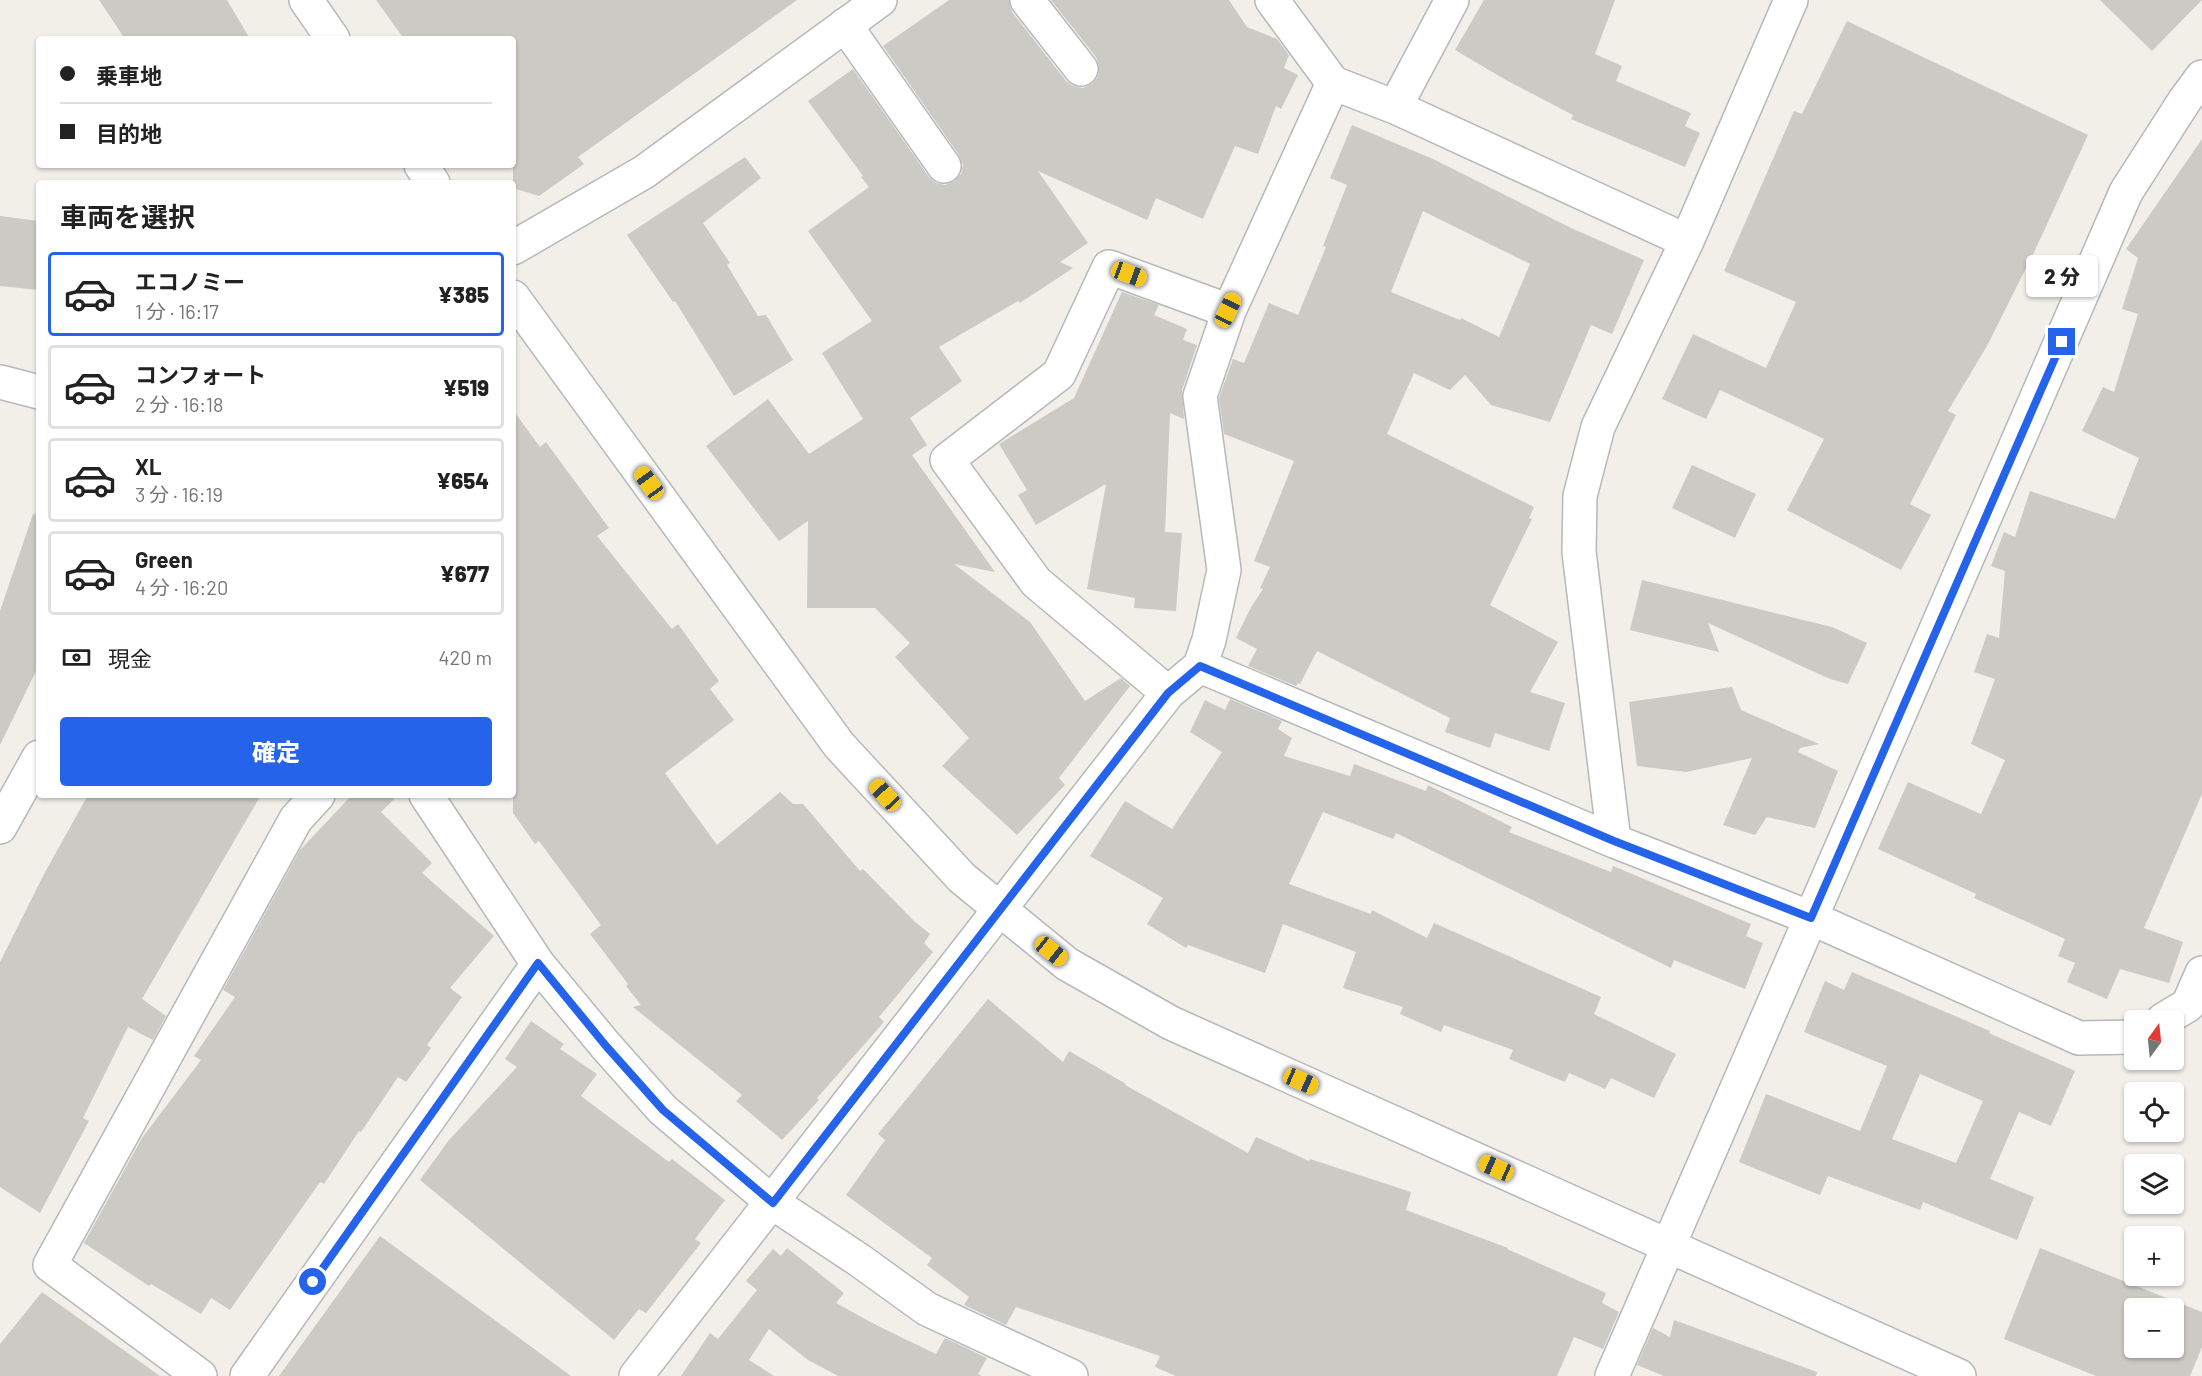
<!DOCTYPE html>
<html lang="ja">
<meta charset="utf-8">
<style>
:root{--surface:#fff;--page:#f6f6f6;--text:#222;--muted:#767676;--line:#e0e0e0;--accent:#2563eb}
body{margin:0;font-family:Barlow,"Noto Sans JP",sans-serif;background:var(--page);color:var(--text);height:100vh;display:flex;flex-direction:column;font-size:22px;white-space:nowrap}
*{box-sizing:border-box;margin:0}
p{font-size:20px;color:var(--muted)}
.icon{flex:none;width:33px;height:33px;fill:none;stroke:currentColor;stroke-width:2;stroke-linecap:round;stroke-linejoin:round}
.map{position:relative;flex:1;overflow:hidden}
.sheet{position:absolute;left:36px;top:180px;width:480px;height:618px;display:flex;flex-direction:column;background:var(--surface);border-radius:6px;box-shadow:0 2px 4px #0004}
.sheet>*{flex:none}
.guide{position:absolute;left:36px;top:36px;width:480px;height:132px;border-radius:6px;box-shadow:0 2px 4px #0004;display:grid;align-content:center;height:132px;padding:0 24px;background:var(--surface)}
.needle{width:39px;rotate:15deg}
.buttons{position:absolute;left:2124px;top:1010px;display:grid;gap:12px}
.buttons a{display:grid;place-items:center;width:60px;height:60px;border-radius:6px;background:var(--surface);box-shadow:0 2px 4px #0004;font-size:30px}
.end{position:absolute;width:27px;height:27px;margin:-14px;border:8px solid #2563eb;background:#fff;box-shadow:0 0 0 3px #fff}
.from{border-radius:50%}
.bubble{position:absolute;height:42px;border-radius:6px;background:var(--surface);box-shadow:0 2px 4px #0004;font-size:20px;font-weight:800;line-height:42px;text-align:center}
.car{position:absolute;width:18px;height:36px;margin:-18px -9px;border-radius:8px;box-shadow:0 0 4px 2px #0007;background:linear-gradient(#f5c518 24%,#345 0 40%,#f5c518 0 76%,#345 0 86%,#f5c518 0)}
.guide b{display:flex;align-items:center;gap:21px;height:57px;font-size:22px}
.guide b+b{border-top:2px solid var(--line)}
.guide i{width:15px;height:15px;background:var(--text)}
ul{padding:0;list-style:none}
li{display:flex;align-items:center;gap:18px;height:84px;margin:0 12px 9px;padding:0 12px;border:3px solid var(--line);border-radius:6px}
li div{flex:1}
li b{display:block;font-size:22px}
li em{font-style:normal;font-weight:800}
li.active{border-color:var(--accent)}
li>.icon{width:54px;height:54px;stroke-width:1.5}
h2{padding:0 24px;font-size:27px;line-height:72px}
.pay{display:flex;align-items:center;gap:15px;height:66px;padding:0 24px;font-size:22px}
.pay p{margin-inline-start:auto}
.primary-button{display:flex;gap:12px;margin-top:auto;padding:12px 24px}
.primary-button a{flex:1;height:69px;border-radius:6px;background:var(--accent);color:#fff;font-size:24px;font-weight:800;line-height:69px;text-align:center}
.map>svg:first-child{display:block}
.building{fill:#cccac5;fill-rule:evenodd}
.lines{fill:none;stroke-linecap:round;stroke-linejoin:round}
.minor-casing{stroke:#b5b8bc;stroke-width:36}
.tertiary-casing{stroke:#b5b8bc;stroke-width:36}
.minor{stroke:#fff;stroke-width:33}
.tertiary{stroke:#fff;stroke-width:33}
.route{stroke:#2563eb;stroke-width:8}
</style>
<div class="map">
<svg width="2202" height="1376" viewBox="0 0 2202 1376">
<rect width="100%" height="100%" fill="#f1efe8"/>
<path class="building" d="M 99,0 L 227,0 L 250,39 L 125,39 Z
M 376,0 L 797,0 L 578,157 L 584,164 L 539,196 L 513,188 L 513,39 L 404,39 Z
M 949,0 L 1009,0 L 1012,12 L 1066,81 L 1073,86 L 1083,88 L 1092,84 L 1098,77 L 1099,66 L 1096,57 L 1051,0 L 1229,0 L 1247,27 L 1277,39 L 1289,55 L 1284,68 L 1298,75 L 1281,109 L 1276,106 L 1258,154 L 1235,146 L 1203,219 L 1156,198 L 1147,220 L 1038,171 L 1088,243 L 1060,262 L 1073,268 L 1020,303 L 1018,301 L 939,347 L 962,381 L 910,418 L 927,445 L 912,455 L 995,572 L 954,564 L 1030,622 L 1085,701 L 1121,678 L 1130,686 L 1059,778 L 1065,785 L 1017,835 L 942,766 L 969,738 L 895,657 L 910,643 L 875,608 L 807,608 L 808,521 L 779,541 L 706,446 L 768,399 L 809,454 L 863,419 L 822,353 L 872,321 L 808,231 L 869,187 L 861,177 L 863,176 L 808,101 L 853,69 L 929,177 L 936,183 L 945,185 L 955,181 L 961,174 L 963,165 L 959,155 L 883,46 Z
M 1484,0 L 1615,0 L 1595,54 L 1622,66 L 1616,81 L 1691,113 L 1685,126 L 1700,133 L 1685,167 L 1571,119 L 1573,115 L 1506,80 L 1455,50 Z
M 2100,0 L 2202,0 L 2152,51 Z
M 1847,21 L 2088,135 L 2037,246 L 1987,346 L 1948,411 L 1956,415 L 1910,504 L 1931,515 L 1901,570 L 1787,510 L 1824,439 L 1720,390 L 1706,419 L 1662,399 L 1693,334 L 1766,368 L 1796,302 L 1724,271 L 1794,111 L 1802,114 Z
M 1352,125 L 1433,159 L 1571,228 L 1644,260 L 1612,334 L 1591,325 L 1550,422 L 1491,405 L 1465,375 L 1450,390 L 1414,373 L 1387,434 L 1534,507 L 1529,518 L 1532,519 L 1490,605 L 1558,642 L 1530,692 L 1565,703 L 1549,751 L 1495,733 L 1490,748 L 1445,732 L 1450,718 L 1317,651 L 1300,684 L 1298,683 L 1296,686 L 1248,666 L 1257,649 L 1236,638 L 1250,609 L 1263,589 L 1260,588 L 1270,567 L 1254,561 L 1294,461 L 1224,434 L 1219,398 L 1233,359 L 1244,363 L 1269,303 L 1298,315 L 1326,247 L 1323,246 L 1347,185 L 1330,178 ZM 1423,211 L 1530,264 L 1499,337 L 1461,318 L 1460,320 L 1391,292 Z
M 2202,139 L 2202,794 L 2144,928 L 2183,942 L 2169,983 L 2120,969 L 2107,999 L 2067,982 L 2075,963 L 2058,956 L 2065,939 L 1974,898 L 1976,894 L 1878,849 L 1908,782 L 1981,814 L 2005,760 L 1971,744 L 1995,679 L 1974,672 L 1987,634 L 1999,638 L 2005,571 L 1991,566 L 2004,532 L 2015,537 L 2030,491 L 2115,519 L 2139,458 L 2082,431 L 2103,387 L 2114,392 L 2138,314 L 2122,309 L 2138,258 L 2126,249 Z
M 745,157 L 761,178 L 703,223 L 730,263 L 727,265 L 758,316 L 766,315 L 793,360 L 734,396 L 675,301 L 673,302 L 627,235 Z
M 0,216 L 39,221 L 39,290 L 0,286 Z
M 1122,292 L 1159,305 L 1154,315 L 1187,329 L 1183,340 L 1197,345 L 1182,390 L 1184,419 L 1170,413 L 1165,532 L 1182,533 L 1176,611 L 1134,608 L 1135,598 L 1087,589 L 1106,484 L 1036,525 L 1018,495 L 1027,490 L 999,444 L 1074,398 Z
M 513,410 L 540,447 L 546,442 L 609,528 L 597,536 L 672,629 L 678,624 L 719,681 L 710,689 L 734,720 L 665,773 L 717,845 L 780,792 L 793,804 L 803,804 L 860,871 L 863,869 L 914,921 L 930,934 L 924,943 L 933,952 L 879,1017 L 884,1022 L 817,1098 L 819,1100 L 782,1140 L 736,1101 L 742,1095 L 633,1007 L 641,1005 L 626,986 L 628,984 L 590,934 L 601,925 L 539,841 L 535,844 L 513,813 Z
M 1692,465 L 1756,494 L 1735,538 L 1672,508 Z
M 33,514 L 39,515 L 39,665 L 0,745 L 0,611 Z
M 1642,580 L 1832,627 L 1867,643 L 1848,684 L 1830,679 L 1708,623 L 1719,652 L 1630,630 Z
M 1732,687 L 1741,710 L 1819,744 L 1800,748 L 1798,752 L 1838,771 L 1815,828 L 1767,817 L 1755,835 L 1723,825 L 1752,758 L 1686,772 L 1637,766 L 1629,702 Z
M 1230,699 L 1282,721 L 1278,729 L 1292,738 L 1284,756 L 1350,776 L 1354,764 L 1426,791 L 1428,785 L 1512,827 L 1509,832 L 1611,872 L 1613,866 L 1751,924 L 1746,936 L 1763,943 L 1745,989 L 1674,960 L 1671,968 L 1396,833 L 1393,839 L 1323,812 L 1289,884 L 1371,914 L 1372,910 L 1427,938 L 1434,923 L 1601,997 L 1594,1014 L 1676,1054 L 1654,1098 L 1611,1078 L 1605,1089 L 1569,1073 L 1565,1082 L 1509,1059 L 1513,1050 L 1444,1025 L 1441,1032 L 1400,1014 L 1403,1007 L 1343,988 L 1356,952 L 1283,924 L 1265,973 L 1188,945 L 1186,948 L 1147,924 L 1163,898 L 1090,856 L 1125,801 L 1172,829 L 1222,752 L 1190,732 L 1205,700 L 1225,710 Z
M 88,795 L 261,795 L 142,999 L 166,1016 L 153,1040 L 128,1027 L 83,1118 L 89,1121 L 40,1213 L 0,1187 L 0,962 L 44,874 Z
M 352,795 L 398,795 L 381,812 L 432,863 L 422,873 L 494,936 L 450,988 L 462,997 L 427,1045 L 431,1048 L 406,1082 L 398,1077 L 361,1132 L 359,1131 L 324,1184 L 320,1182 L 230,1310 L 211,1298 L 201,1314 L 151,1284 L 149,1286 L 84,1243 L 142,1138 L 201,1060 L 194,1056 L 235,997 L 223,990 L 300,850 Z
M 1852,972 L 1990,1031 L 1989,1033 L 2075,1071 L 2051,1126 L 2019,1112 L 1990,1179 L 2034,1197 L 2017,1240 L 1923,1202 L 1920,1210 L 1828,1176 L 1820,1195 L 1739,1162 L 1766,1094 L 1860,1131 L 1887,1066 L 1804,1032 L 1825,981 L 1844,990 ZM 1920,1074 L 1983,1101 L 1956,1163 L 1892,1139 Z
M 988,999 L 1063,1062 L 1069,1051 L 1126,1084 L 1125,1085 L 1248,1153 L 1256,1137 L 1309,1161 L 1310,1159 L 1411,1192 L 1406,1210 L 1508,1248 L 1507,1249 L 1606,1293 L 1602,1303 L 1619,1312 L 1603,1349 L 1574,1337 L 1557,1376 L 1176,1376 L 1155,1367 L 1160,1356 L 1016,1307 L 1006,1325 L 964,1305 L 969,1297 L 927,1265 L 932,1258 L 846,1195 L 885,1140 L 878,1134 Z
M 531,1021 L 564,1044 L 560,1049 L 597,1074 L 581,1096 L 669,1162 L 672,1159 L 725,1200 L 695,1239 L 701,1243 L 646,1313 L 639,1309 L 614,1340 L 420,1180 L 449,1140 L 517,1067 L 505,1059 Z
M 380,1236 L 571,1376 L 279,1376 Z
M 787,1248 L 844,1293 L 836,1303 L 878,1326 L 936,1354 L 945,1338 L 987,1358 L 978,1374 L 982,1376 L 838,1376 L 808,1360 L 769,1329 L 749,1360 L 774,1376 L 681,1376 L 710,1333 L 718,1339 L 757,1290 L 746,1281 L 773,1249 L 781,1256 Z
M 2040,1248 L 2202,1312 L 2202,1347 L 2190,1376 L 2096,1376 L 2004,1339 ZM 2134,1308 L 2174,1308 L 2174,1347 L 2134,1347 Z
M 42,1292 L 160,1376 L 0,1376 L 0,1344 Z
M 1674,1320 L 1817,1372 L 1816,1376 L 1664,1376 L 1637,1365 L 1653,1328 L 1670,1337 Z"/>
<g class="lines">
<defs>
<path id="minor" d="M 1027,0 L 1081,69
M 1791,0 L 1687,241 L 1598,427 L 1580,496 L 1579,552 L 1614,841 L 1811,918
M 845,25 L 944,166
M 1333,83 L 1395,107 L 1687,241
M 1395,107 L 1452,0
M 0,382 L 39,392
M 1200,666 L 1614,841
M 1168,693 L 1036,582 L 947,460 L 1059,374 L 1109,267 L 1229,311
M 426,795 L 538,964 L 606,1046 L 663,1110 L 773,1203 L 859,1260 L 927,1309 L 1071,1376
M 200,1376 L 50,1265 L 296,819 L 318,795
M 247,1376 L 538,964
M 636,1376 L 1168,693 L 1200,666 L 1209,640 L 1224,570 L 1200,396 L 1229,311 L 1333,83 L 1272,0
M 1612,1376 L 2126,192 L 2185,100 L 2202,77"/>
<path id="tertiary" d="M 306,0 L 333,39
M 421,165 L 433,183
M 513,248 L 644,172 L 880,0
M 513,297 L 839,745 L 962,878 L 1067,964 L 1171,1023 L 1959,1376
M 0,827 L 39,757
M 1811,918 L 2079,1038 L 2134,1037
M 2163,1020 L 2188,1005 L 2202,973"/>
</defs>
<use href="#minor" class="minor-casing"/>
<use href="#tertiary" class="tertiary-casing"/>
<use href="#minor" class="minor"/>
<use href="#tertiary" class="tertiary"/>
</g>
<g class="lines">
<path class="route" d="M 313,1282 L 538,963 L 606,1046 L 663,1110 L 773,1203 L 1168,693 L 1200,666 L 1614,841 L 1811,918 L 2062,342"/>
</g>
</svg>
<div class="buttons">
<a><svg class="needle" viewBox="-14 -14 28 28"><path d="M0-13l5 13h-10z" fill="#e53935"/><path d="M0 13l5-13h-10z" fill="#767676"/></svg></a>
<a><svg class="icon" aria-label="locate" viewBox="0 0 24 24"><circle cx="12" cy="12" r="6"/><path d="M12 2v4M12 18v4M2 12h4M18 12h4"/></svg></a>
<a><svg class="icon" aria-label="layers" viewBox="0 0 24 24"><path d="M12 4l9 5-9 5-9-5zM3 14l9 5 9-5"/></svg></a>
<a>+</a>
<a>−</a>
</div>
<i class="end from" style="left:313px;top:1282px"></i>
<i class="end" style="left:2062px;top:342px"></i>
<div class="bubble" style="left:2026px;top:255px;width:72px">2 分</div>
<i class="car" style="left:1129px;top:274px;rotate:110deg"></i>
<i class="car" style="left:1228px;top:310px;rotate:25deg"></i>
<i class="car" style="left:649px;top:483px;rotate:324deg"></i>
<i class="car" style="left:885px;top:795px;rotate:317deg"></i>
<i class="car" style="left:1051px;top:951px;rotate:129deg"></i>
<i class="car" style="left:1301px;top:1081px;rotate:114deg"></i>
<i class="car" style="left:1496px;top:1168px;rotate:294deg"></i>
<div class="guide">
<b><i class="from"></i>乗車地</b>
<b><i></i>目的地</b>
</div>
<section class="sheet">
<h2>車両を選択</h2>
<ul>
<li class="active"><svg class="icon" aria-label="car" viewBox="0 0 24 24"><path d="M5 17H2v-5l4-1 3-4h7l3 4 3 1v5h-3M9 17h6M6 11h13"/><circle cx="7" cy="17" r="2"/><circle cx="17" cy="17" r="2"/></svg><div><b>エコノミー</b><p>1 分 · 16:17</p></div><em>¥385</em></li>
<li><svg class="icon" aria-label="car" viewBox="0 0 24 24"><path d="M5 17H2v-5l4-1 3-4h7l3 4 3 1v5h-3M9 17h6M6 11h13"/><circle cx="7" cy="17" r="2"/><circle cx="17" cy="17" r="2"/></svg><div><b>コンフォート</b><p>2 分 · 16:18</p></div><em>¥519</em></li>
<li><svg class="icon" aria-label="car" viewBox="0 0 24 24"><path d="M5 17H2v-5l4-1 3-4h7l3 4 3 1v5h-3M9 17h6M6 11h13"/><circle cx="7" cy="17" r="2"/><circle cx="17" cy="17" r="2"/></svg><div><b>XL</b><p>3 分 · 16:19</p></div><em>¥654</em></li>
<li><svg class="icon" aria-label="car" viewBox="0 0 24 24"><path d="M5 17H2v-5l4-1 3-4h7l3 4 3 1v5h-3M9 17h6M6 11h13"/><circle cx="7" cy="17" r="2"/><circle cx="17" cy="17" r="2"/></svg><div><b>Green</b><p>4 分 · 16:20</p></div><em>¥677</em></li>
</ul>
<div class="pay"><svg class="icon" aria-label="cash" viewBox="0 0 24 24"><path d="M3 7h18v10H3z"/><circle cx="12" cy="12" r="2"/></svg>現金<p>420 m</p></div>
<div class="primary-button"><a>確定</a></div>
</section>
</div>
